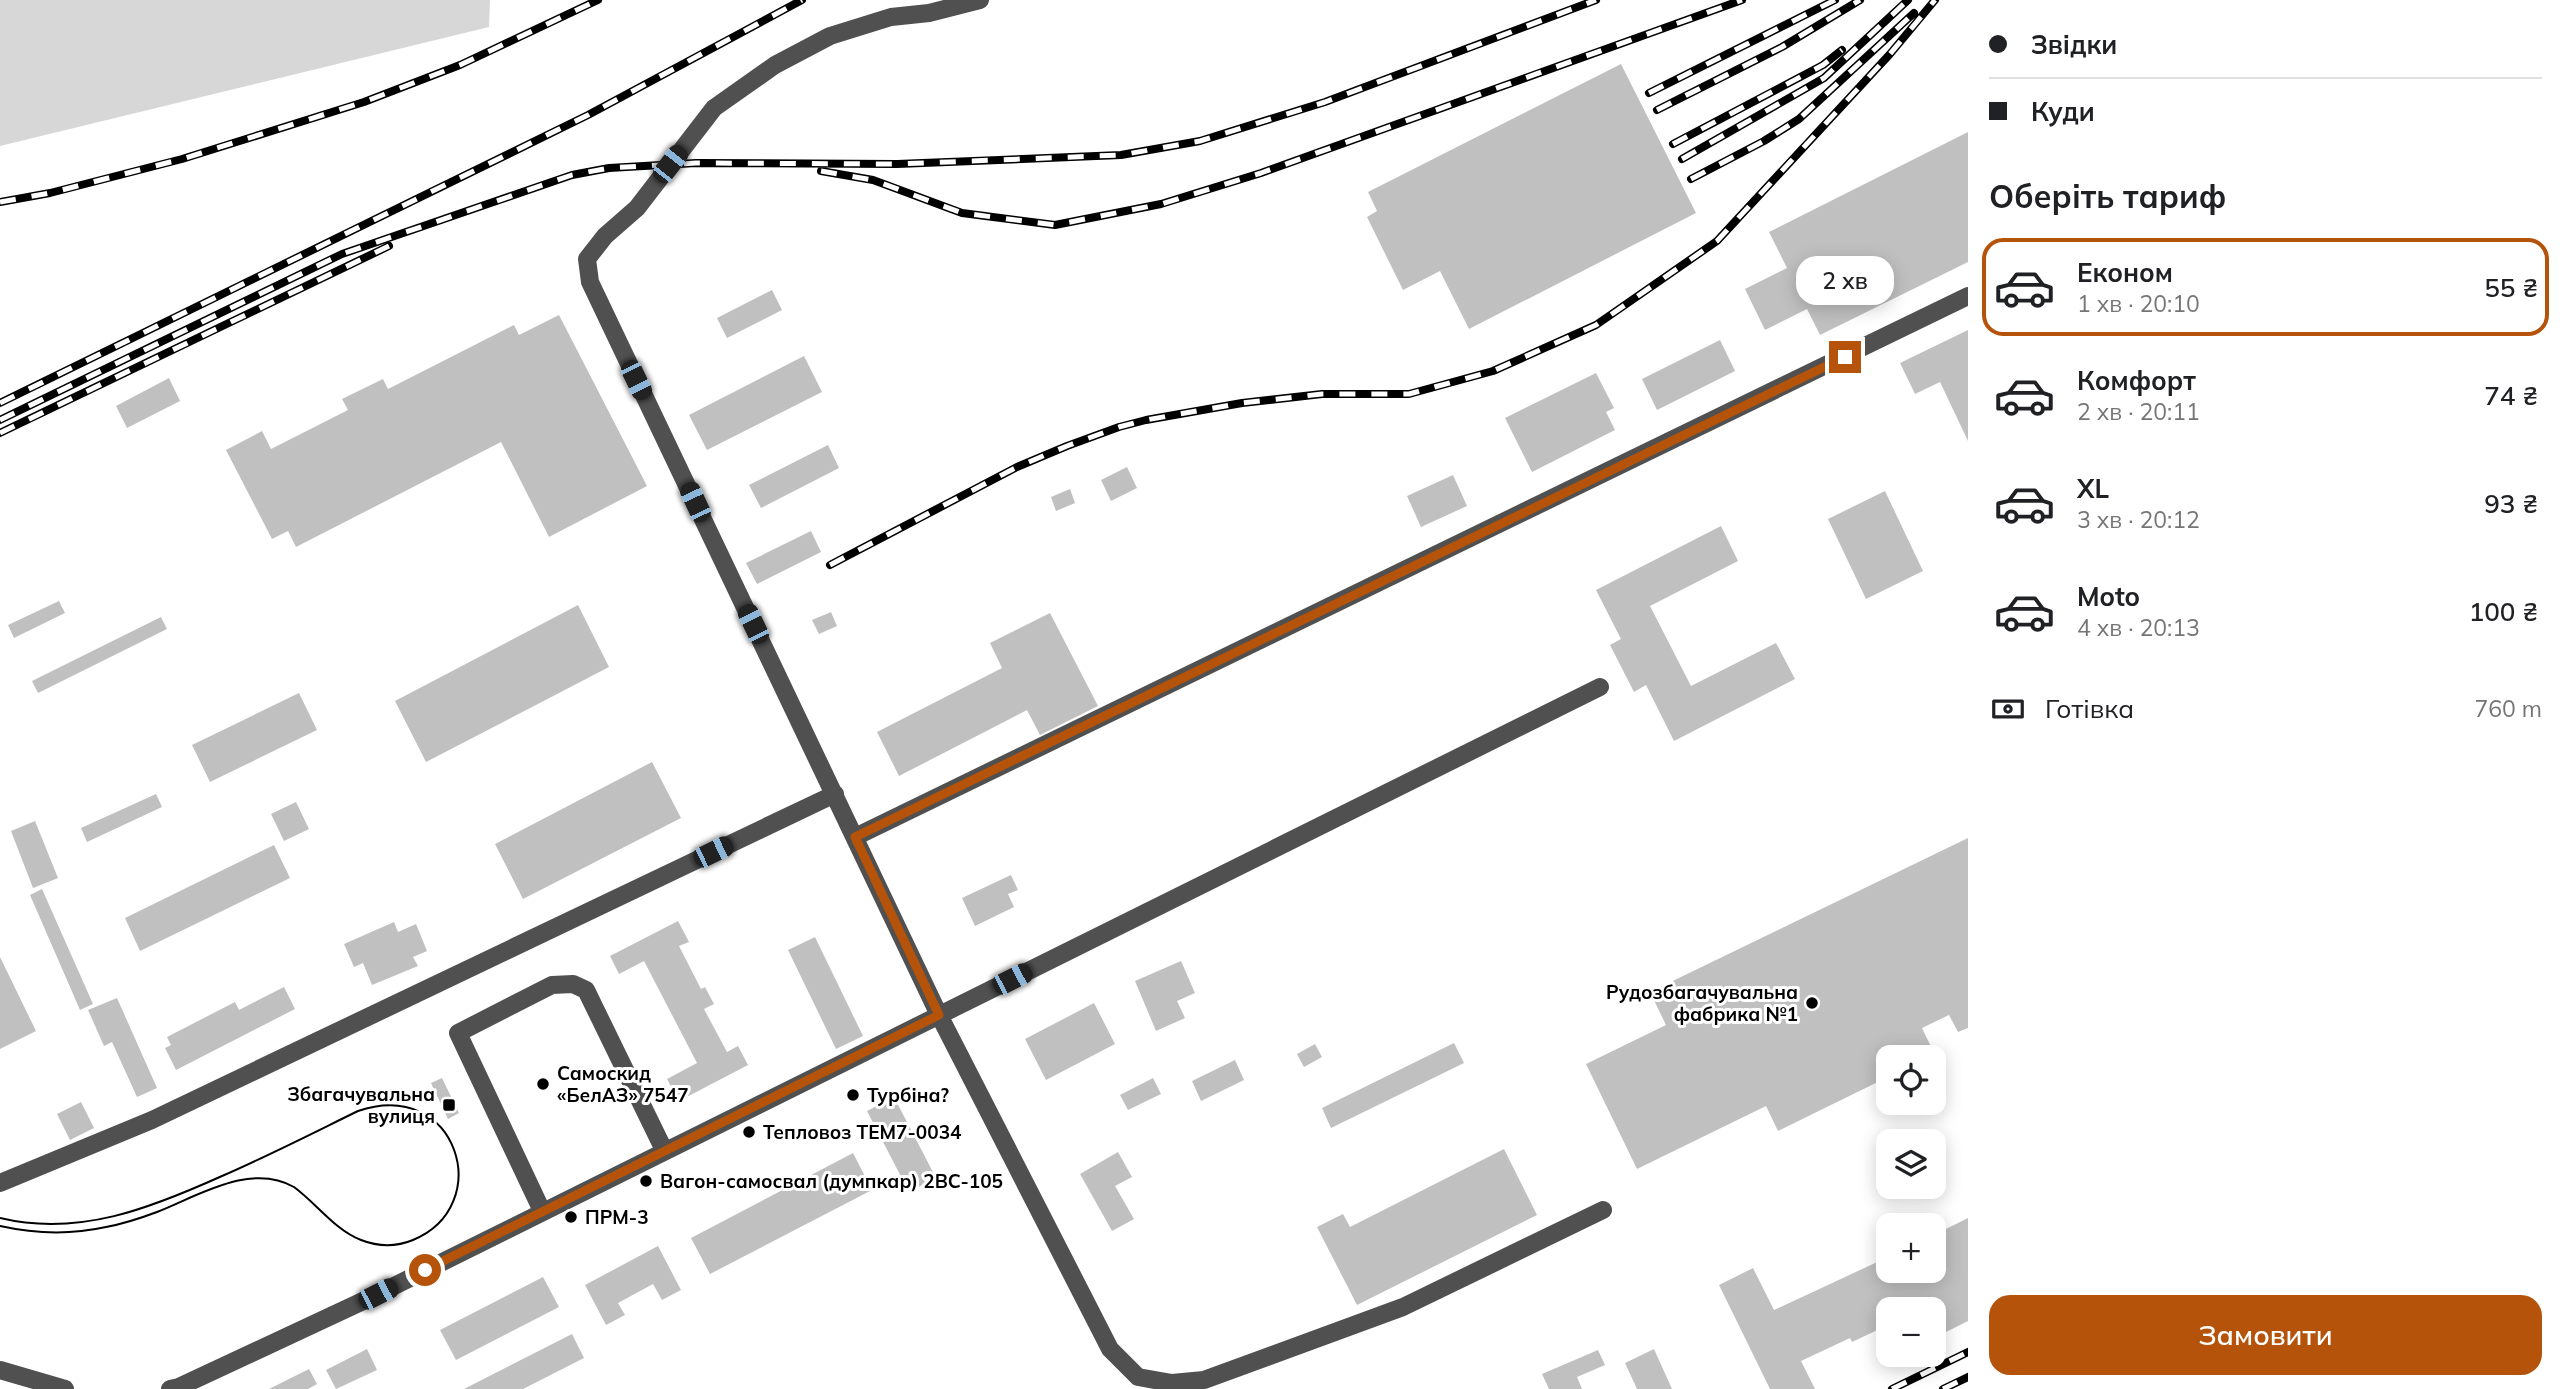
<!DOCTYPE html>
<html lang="uk">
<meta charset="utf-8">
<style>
:root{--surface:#fff;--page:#f2f2f2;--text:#202124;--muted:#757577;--line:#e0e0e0;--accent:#b45309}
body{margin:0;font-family:Mulish,sans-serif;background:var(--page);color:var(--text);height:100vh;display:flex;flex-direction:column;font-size:26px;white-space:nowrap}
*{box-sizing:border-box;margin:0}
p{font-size:23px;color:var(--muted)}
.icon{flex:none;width:38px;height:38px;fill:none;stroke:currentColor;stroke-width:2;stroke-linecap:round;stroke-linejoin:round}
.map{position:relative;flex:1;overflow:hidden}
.details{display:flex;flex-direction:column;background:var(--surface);width:595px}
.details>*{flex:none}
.banner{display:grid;align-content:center;height:154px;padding:0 21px;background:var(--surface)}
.fabs{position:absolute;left:1876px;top:1045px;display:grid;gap:14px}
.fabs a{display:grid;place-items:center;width:70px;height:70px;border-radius:14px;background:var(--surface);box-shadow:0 4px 18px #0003;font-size:35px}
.end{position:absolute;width:32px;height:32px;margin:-16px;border:9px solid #b45309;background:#fff;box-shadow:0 0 0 4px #fff}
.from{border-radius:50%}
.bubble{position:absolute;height:49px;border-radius:21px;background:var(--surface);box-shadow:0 4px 18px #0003;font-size:23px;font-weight:600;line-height:49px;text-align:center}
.car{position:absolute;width:21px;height:42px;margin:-21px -10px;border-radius:9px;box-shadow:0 0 5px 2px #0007;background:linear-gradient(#222 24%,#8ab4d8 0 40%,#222 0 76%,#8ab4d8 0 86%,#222 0)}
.banner b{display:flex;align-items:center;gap:24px;height:66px;font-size:26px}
.banner b+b{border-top:2px solid var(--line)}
.banner i{width:18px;height:18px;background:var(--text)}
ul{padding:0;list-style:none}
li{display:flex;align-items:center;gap:21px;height:98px;margin:0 14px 10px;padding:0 7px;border:4px solid transparent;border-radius:21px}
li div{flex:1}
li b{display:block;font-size:26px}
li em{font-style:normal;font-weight:600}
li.active{border-color:var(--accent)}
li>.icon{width:63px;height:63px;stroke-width:1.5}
h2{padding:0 21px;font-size:32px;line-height:84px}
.pay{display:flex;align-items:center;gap:18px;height:77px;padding:0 21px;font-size:26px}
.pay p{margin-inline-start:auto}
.cta{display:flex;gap:14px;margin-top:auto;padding:14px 21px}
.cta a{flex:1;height:80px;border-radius:21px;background:var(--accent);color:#fff;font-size:28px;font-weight:600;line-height:80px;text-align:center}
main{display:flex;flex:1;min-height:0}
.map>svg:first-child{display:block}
.green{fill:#d7d7d7}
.building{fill:#c0c0c0}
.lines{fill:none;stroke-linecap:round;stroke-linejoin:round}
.minor{stroke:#505050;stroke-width:18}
.tram{stroke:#000;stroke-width:2}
.rail-casing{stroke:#000;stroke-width:8}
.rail{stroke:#fff;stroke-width:5;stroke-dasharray:16;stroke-linecap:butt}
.route{stroke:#b45309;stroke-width:9}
.poi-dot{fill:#000;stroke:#fff;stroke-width:2.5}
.labels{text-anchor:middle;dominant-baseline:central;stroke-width:6;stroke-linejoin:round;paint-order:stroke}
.poi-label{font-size:19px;font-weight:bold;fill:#000;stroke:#fff;text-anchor:start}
</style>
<main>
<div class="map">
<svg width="1968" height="1389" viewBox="0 0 1968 1389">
<rect width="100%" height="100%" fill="#fff"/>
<path class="green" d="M 0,0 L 490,0 L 489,27 L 0,146 Z"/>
<path class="building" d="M 1621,64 L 1696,213 L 1469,329 L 1440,271 L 1403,290 L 1367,217 L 1377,211 L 1368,192 Z
M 1968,132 L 1968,262 L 1820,335 L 1807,309 L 1765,330 L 1745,289 L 1787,268 L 1769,232 Z
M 772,290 L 782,310 L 727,338 L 717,318 Z
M 559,315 L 647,486 L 549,537 L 501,442 L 296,547 L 288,531 L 272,539 L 226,450 L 262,431 L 271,449 L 348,410 L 342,399 L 383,379 L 388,389 L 514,325 L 519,335 Z
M 1968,330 L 1968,441 L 1940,382 L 1915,394 L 1900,363 Z
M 1720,340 L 1735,371 L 1657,410 L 1642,379 Z
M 804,356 L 822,392 L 707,450 L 689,415 Z
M 1596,373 L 1614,408 L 1606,412 L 1615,430 L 1532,472 L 1505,418 Z
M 169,378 L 180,401 L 127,428 L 116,406 Z
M 828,445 L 839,468 L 761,508 L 749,485 Z
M 1127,467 L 1137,488 L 1111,501 L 1101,480 Z
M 1453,475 L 1467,506 L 1421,527 L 1407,496 Z
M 1070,489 L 1075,503 L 1056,511 L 1051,497 Z
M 1885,491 L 1923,571 L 1866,599 L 1828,519 Z
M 1721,526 L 1738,561 L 1650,606 L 1691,686 L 1776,643 L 1795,679 L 1674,741 L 1646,685 L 1634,692 L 1610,645 L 1621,639 L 1596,590 Z
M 811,531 L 821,552 L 757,584 L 746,563 Z
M 59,601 L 65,613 L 14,638 L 8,625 Z
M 578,605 L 609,667 L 426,762 L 395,701 Z
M 831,612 L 837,626 L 819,634 L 812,620 Z
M 1050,613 L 1098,706 L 1040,735 L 1027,710 L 899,776 L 877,732 L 1002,668 L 990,643 Z
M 161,617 L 167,629 L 38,693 L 32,681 Z
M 299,693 L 317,730 L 210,782 L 192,745 Z
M 652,762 L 681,818 L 523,899 L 495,844 Z
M 156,794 L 162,807 L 87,842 L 81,828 Z
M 296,802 L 309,829 L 284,841 L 271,814 Z
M 35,821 L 58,878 L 33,888 L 11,831 Z
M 1968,838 L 1968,1028 L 1958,1032 L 1949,1015 L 1922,1028 L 1936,1057 L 1888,1057 L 1888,1077 L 1778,1131 L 1766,1106 L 1637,1169 L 1586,1064 L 1666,1025 L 1650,992 Z
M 274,845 L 290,878 L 140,951 L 125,918 Z
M 1011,875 L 1018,890 L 1008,894 L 1014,907 L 975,926 L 962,898 Z
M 42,889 L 93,1004 L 80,1010 L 30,895 Z
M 678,921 L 689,942 L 679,946 L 701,989 L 705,987 L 714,1004 L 704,1009 L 727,1052 L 738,1046 L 748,1065 L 679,1101 L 667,1079 L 697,1063 L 644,961 L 619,974 L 610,956 Z
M 394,922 L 398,932 L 416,924 L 427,951 L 413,957 L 418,966 L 372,985 L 363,963 L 354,967 L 344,944 Z
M 815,937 L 863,1036 L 836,1049 L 788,950 Z
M 0,957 L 36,1031 L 0,1049 Z
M 1181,961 L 1195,993 L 1177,1001 L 1185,1018 L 1156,1031 L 1135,981 Z
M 284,987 L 295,1009 L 176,1070 L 165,1048 L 171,1045 L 167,1037 L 235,1002 L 239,1010 Z
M 117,998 L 157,1088 L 137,1097 L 112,1042 L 104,1046 L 88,1010 Z
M 1094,1003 L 1115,1044 L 1046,1080 L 1025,1039 Z
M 1454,1043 L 1464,1063 L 1331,1128 L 1322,1108 Z
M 1315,1044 L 1322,1057 L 1304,1067 L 1297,1054 Z
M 1235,1060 L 1244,1080 L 1201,1101 L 1192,1081 Z
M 442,1078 L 459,1113 L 448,1119 L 431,1083 Z
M 1153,1078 L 1161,1094 L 1128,1110 L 1120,1095 Z
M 894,1097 L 936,1178 L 909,1192 L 867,1111 Z
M 81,1102 L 94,1128 L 70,1140 L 57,1114 Z
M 1504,1149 L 1537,1215 L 1357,1305 L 1317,1227 L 1343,1214 L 1350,1227 Z
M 1118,1152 L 1132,1177 L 1115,1186 L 1134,1219 L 1112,1231 L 1080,1174 Z
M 853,1153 L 872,1190 L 710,1274 L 691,1238 Z
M 1968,1218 L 1968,1321 L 1942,1334 L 1934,1318 L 1934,1309 L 1888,1309 L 1888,1325 L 1852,1342 L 1850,1338 L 1801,1361 L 1815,1389 L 1770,1389 L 1719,1285 L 1753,1268 L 1774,1310 L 1888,1257 L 1888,1270 L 1934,1270 L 1934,1235 Z
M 658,1246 L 681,1290 L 662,1300 L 653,1284 L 618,1303 L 625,1315 L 606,1325 L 585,1285 Z
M 543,1277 L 559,1307 L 456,1360 L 440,1330 Z
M 572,1334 L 584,1358 L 523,1389 L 464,1389 Z
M 367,1349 L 377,1370 L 336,1389 L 326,1370 Z
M 1654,1349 L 1672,1389 L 1637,1389 L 1625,1363 Z
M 1598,1350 L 1605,1365 L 1577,1377 L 1582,1389 L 1549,1389 L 1542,1374 Z
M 309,1369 L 317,1384 L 308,1389 L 269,1389 Z"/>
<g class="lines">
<path class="minor" d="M 980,0 L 929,13 L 891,17 L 830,36 L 775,65 L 714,108 L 637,208 L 605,236 L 587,259 L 590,282 L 939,1015 L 1110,1349 L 1138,1377 L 1172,1383 L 1204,1380 L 1403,1307 L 1603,1210
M 855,837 L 1968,296
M 0,1183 L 152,1120 L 835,794
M 542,1211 L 458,1033 L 552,985 L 573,984 L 586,990 L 664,1150
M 0,1370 L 65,1389
M 170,1389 L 179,1387 L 378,1294 L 1600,687"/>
<path class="tram" d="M 0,1218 C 79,1237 151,1208 222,1176 C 268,1156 313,1133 358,1111 C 458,1077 496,1206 413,1240 C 396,1247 379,1247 361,1240 C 335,1230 317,1204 294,1187 C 251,1162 198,1196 157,1212 C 141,1218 123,1224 106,1227 C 70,1235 36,1234 0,1226"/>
<defs>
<path id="rail" d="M 1649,93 L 1835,0
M 1657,110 L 1782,47 L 1860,0
M 1673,144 L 1823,65 L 1842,50
M 1682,159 L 1824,78 L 1908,0
M 821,171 L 873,180 L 962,213 L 1055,225 L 1161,204 L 1261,173 L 1742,0
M 1691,179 L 1764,141 L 1799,119 L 1914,13
M 0,202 L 50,193 L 182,159 L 364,102 L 460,65 L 598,0
M 0,403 L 588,115 L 802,0
M 0,420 L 342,254 L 572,175 L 609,168 L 696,163 L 897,164 L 1121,155 L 1200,141 L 1325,102 L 1596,0
M 0,433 L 389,246
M 830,565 L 1017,467 L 1067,446 L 1119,427 L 1146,420 L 1242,403 L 1322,394 L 1409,394 L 1493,371 L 1596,325 L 1717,241 L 1890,54 L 1935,0
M 1892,1389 L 1968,1352
M 1943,1389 L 1968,1377"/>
</defs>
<use href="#rail" class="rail-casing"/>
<use href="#rail" class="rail"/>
</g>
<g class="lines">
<path class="route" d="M 425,1270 L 939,1015 L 855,837 L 1845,357"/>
</g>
<g class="poi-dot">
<circle cx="1812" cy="1003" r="7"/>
<circle cx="543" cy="1084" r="7"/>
<circle cx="853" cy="1095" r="7"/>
<rect x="442" y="1098" width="14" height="14" rx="3.5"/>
<circle cx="749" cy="1132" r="7"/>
<circle cx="646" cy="1181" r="7"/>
<circle cx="571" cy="1217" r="7"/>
</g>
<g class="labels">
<g class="poi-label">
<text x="1798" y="992" text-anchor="end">Рудозбагачувальна<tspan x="1798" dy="22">фабрика №1</tspan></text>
<text x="557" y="1073">Самоскид<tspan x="557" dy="22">«БелАЗ» 7547</tspan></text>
<text x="435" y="1094" text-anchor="end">Збагачувальна<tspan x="435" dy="22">вулиця</tspan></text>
<text x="867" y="1095">Турбіна?</text>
<text x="763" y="1132">Тепловоз ТЕМ7-0034</text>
<text x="660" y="1181">Вагон-самосвал (думпкар) 2ВС-105</text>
<text x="585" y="1217">ПРМ-3</text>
</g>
</g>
</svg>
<div class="fabs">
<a><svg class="icon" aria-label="locate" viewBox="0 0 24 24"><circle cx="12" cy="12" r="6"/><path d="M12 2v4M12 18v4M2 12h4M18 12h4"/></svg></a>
<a><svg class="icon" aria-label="layers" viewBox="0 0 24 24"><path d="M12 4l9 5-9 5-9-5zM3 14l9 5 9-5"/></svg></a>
<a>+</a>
<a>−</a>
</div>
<i class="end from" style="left:425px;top:1270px"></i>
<i class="end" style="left:1845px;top:357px"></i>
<div class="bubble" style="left:1796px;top:256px;width:98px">2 хв</div>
<i class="car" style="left:670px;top:164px;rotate:38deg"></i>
<i class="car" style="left:636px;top:380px;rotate:154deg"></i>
<i class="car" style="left:695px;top:502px;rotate:335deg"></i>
<i class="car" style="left:753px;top:624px;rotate:334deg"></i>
<i class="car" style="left:713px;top:852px;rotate:64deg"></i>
<i class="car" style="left:1012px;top:979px;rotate:63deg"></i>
<i class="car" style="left:378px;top:1294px;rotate:63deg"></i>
</div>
<section class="details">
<div class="banner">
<b><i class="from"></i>Звідки</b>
<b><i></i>Куди</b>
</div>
<h2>Оберіть тариф</h2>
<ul>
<li class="active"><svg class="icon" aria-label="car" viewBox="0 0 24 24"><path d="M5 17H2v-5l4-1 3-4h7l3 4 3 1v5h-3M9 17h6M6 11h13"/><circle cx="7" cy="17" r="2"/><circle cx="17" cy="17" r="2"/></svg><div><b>Економ</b><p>1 хв · 20:10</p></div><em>55 ₴</em></li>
<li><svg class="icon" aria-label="car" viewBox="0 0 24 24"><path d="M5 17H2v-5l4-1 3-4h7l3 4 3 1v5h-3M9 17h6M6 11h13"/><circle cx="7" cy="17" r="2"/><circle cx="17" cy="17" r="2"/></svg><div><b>Комфорт</b><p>2 хв · 20:11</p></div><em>74 ₴</em></li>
<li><svg class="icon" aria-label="car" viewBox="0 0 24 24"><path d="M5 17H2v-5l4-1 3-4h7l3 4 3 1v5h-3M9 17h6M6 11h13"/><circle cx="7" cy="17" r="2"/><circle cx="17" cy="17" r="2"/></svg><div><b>XL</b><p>3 хв · 20:12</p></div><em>93 ₴</em></li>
<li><svg class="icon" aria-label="car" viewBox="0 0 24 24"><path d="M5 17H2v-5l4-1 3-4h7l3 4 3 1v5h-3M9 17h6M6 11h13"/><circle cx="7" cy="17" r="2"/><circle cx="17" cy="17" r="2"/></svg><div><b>Moto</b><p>4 хв · 20:13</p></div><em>100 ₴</em></li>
</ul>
<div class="pay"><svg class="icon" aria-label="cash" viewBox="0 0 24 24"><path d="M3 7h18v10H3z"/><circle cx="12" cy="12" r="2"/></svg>Готівка<p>760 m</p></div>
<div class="cta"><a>Замовити</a></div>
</section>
</main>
